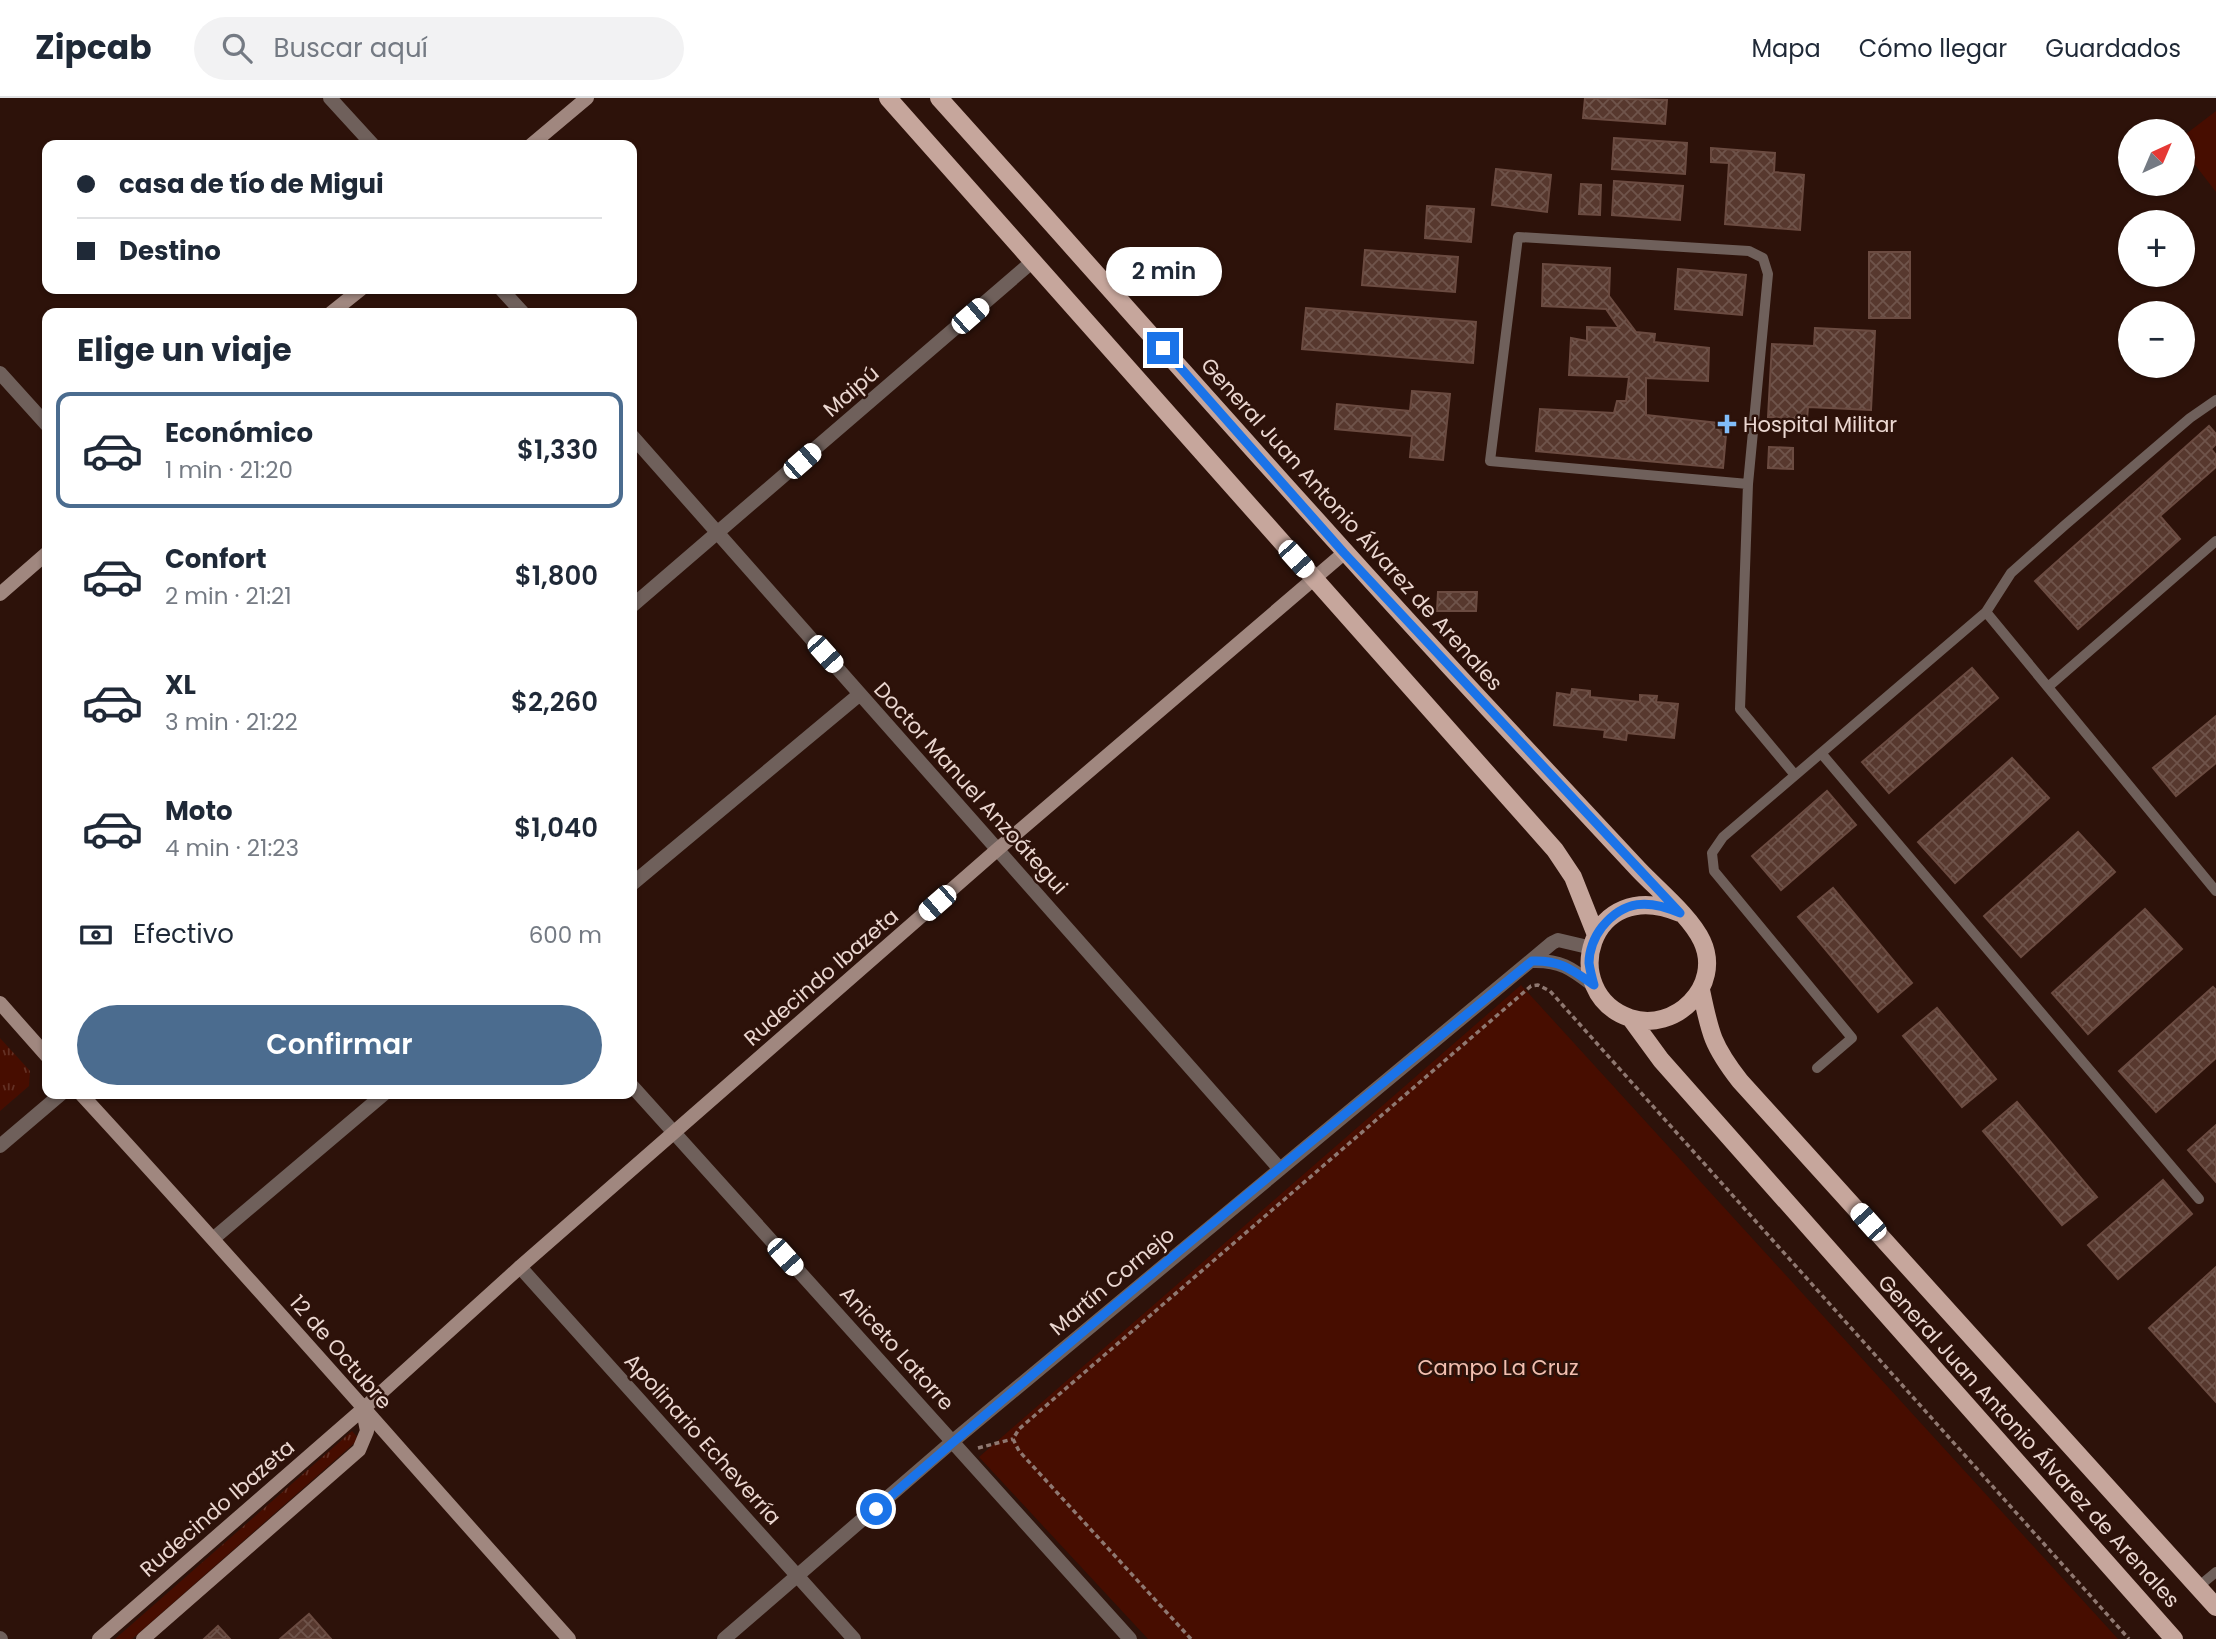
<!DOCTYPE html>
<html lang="es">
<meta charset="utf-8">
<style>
:root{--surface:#fff;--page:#f2f2f3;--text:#1f2937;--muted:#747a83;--line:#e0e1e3;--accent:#4b6c8f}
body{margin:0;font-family:Poppins,sans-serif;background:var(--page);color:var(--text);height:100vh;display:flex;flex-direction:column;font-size:26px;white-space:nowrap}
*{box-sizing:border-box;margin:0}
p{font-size:23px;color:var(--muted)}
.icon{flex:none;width:38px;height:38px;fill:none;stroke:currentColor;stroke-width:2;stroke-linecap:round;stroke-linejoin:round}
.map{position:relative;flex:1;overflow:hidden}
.sheet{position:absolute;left:42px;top:210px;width:595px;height:791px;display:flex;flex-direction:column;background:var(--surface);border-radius:14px;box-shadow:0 2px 5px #0004}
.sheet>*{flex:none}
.hud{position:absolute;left:42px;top:42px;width:595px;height:154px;border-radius:14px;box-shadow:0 2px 5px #0004;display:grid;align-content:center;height:154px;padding:0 35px;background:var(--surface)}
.needle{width:46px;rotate:44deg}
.tools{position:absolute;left:2118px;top:21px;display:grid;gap:14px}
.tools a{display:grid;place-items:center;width:77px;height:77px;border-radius:50%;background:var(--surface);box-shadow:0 2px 5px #0004;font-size:35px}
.end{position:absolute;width:32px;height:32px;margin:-16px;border:9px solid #1a73e8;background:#fff;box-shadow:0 0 0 4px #fff}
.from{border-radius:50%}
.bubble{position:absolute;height:49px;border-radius:24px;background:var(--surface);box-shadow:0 2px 5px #0004;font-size:23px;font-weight:600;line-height:49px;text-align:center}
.car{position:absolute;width:21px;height:42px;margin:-21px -10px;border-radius:9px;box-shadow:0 0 5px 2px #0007;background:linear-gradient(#fff 24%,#345 0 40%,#fff 0 76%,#345 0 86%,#fff 0)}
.hud b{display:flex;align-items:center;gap:24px;height:66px;font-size:26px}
.hud b+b{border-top:2px solid var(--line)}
.hud i{width:18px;height:18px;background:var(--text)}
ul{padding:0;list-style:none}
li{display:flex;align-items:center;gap:21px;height:116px;margin:0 14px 10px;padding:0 21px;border:4px solid transparent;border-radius:14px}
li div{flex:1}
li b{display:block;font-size:26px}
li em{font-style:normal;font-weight:600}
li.selected{border-color:var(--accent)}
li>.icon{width:63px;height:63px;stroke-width:1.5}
h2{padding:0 35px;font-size:32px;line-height:84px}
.pay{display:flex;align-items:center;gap:18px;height:77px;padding:0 35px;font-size:26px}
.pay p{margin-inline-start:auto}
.cta{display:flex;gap:14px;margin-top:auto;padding:14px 35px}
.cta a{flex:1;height:80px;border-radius:42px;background:var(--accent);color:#fff;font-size:28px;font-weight:600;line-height:80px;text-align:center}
header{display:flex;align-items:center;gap:42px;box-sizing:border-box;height:98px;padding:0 35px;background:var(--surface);border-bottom:2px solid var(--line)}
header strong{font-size:33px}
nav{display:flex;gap:38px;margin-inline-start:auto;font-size:24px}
.search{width:490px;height:63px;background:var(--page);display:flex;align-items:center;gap:18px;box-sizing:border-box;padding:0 24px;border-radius:38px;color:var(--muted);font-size:26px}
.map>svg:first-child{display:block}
.grass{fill:url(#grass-tufts)}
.park{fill:#470d00}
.building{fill:url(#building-cross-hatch);stroke:#6b4b41;stroke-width:2}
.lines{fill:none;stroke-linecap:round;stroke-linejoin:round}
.path{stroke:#8f7871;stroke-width:3.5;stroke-dasharray:5 3.5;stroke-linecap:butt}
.lane{stroke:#6f605b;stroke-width:10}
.street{stroke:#6f605b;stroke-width:14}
.secondary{stroke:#a0877f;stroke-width:14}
.primary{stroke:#c6a69c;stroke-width:18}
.route{stroke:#1a73e8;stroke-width:9}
.poi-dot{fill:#81bdfa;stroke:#2d120a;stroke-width:2.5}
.labels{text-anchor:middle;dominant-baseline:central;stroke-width:5;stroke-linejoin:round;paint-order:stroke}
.street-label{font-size:21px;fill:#ebd7d1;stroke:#2d120a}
.poi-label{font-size:21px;fill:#ebd7d1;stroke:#2d120a;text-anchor:start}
.park-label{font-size:21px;fill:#f2bfb0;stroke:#2d120a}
</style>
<header>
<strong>Zipcab</strong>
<div class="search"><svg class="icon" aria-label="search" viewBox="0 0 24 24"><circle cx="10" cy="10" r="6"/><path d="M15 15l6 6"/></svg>Buscar aquí</div>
<nav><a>Mapa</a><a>Cómo llegar</a><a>Guardados</a></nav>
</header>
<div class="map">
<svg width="2216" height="1541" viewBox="0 0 2216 1541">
<defs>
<pattern id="grass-tufts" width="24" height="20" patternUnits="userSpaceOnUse" patternTransform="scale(1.75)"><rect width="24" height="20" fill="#470d00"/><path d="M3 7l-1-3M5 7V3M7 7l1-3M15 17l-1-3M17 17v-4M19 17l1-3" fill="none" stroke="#623024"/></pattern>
<pattern id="building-cross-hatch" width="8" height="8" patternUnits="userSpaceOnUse" patternTransform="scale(1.75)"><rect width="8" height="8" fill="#57382e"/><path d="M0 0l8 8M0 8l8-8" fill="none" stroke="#6f544b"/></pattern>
</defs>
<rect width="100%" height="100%" fill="#2d120a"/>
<path class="grass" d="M 0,940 L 30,973 L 29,988 L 0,1013 Z
M 352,1333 L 359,1341 L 132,1541 L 115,1541 Z"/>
<path class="park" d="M 2216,13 L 2216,94 L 2182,50 L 2182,39 Z
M 1521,887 L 2118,1541 L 1148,1541 L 979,1359 Z"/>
<path class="building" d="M 1585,0 L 1667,2 L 1665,26 L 1583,20 Z
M 1614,40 L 1687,45 L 1685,76 L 1612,71 Z
M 1711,50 L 1775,55 L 1774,74 L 1804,77 L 1800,132 L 1725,126 L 1729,65 L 1711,64 Z
M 1496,71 L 1551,77 L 1547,114 L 1492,107 Z
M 1614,83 L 1683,88 L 1680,122 L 1612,117 Z
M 1581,86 L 1601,87 L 1600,117 L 1579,116 Z
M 1427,108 L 1474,111 L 1471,144 L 1425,140 Z
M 1365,152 L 1458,159 L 1455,194 L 1362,187 Z
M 1869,154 L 1910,154 L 1910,220 L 1869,220 Z
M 1543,166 L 1610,170 L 1609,198 L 1636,234 L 1655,236 L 1654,244 L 1709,250 L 1708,283 L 1646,280 L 1646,317 L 1727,326 L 1723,370 L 1536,353 L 1540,311 L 1614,315 L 1617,303 L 1626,303 L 1629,279 L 1569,277 L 1571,240 L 1587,243 L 1587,229 L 1619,230 L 1606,211 L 1542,208 Z
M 1678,171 L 1746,177 L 1742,217 L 1675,211 Z
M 1306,210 L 1476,224 L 1473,265 L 1302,251 Z
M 1815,230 L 1875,233 L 1871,312 L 1808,309 L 1807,321 L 1768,319 L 1772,246 L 1814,248 Z
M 1412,293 L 1450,296 L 1443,362 L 1410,359 L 1412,338 L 1335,331 L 1337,306 L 1410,313 Z
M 2209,328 L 2216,336 L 2216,346 L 2211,351 L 2216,357 L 2216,369 L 2160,418 L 2180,441 L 2078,531 L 2035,483 Z
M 1769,349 L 1793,350 L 1793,371 L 1768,370 Z
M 1438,494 L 1477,494 L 1476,513 L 1437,513 Z
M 1972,570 L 1998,600 L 1889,695 L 1862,664 Z
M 1572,591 L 1590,593 L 1590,599 L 1640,604 L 1640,597 L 1657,598 L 1656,604 L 1678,606 L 1674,640 L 1627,635 L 1626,642 L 1604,639 L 1605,632 L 1554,627 L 1557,595 L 1571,597 Z
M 2216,618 L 2216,665 L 2176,698 L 2153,670 Z
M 2012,660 L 2049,700 L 1955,785 L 1918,744 Z
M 1827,693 L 1856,727 L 1781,792 L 1752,758 Z
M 2078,734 L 2115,774 L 2021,859 L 1984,818 Z
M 1833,790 L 1912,885 L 1878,914 L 1798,819 Z
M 2145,811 L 2182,851 L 2088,936 L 2052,895 Z
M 2213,889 L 2216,892 L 2216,960 L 2156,1014 L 2119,973 Z
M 1937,910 L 1996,981 L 1962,1009 L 1903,938 Z
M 2017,1004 L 2097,1099 L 2062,1127 L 1983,1033 Z
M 2216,1027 L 2216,1084 L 2188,1052 Z
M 2163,1082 L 2192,1116 L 2118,1181 L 2088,1147 Z
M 2216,1169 L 2216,1304 L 2149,1230 Z
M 309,1516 L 331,1541 L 280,1541 Z
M 218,1528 L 230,1541 L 204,1541 Z"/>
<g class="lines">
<path class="path" d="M 978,1350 L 1013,1341
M 1191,1541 L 1019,1353 L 1013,1341 L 1019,1331 L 1531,888 L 1538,887 L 1550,893 L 2129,1541"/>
<path class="lane" d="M 1518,139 L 1749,153 L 1763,160 L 1768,176 L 1748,386 L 1490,363 Z
M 1748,386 L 1740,611 L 1795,677
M 1986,514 L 2011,475 L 2065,427 L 2190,320 L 2216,302
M 2048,589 L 2216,443
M 1821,655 L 2199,1101
M 1817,970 L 1852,940 L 1714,773 L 1712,755 L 1723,739 L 1986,514 L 2216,793
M 2198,1489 L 2216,1474"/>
<path class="street" d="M 330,0 L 373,47
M 501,191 L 523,215
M 0,275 L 47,327
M 632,338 L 1279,1070
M 632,508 L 1033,163
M 632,786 L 860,596
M 1532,863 C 1560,862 1571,870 1593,887
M 632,988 L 1130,1541
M 0,1048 L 61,996
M 214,1140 L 384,996
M 520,1169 L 854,1541
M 0,1540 L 1,1541
M 724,1541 L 953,1343 L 1552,845 L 1558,842 L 1592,850"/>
<path class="secondary" d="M 531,47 L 587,0
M 331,215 L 361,191
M 0,496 L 47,455
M 0,905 L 47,958
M 81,996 C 246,1175 406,1359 569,1541
M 99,1541 L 363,1311 L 520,1169 L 998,751 L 1344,455
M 143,1541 L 359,1352 L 367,1333 L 363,1313"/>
<path class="primary" d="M 888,0 L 1555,752 L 1573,779 L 1596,837
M 939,0 C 1122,203 1301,409 1488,610 C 1538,664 1588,718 1639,772 C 1658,792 1691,819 1702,843 C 1723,888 1675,935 1630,920 C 1557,895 1589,776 1680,815
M 1701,892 C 1710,935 1712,947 1740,983 L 2216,1509
M 1631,921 L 1661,962 L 2174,1541"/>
</g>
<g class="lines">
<path class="route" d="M 876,1411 C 1091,1224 1311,1043 1532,863 C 1560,862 1571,871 1594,887 C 1592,880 1590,872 1589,865 C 1589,853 1594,839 1602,829 C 1624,802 1648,801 1680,815 L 1344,455 L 1163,250"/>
</g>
<path class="poi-dot" d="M1723.5 315.5h7v7h7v7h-7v7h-7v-7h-7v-7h7z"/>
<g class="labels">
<g class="street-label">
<text transform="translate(851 293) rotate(-41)">Maipú</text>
<text transform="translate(1352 426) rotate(48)">General Juan Antonio Álvarez de Arenales</text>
<text transform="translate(971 690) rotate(48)">Doctor Manuel Anzoátegui</text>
<text transform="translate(821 879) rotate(-41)">Rudecindo Ibazeta</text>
<text transform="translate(1112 1183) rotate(-40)">Martín Cornejo</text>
<text transform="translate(897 1250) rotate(48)">Aniceto Latorre</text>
<text transform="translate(341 1254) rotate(49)">12 de Octubre</text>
<text transform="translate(703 1341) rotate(48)">Apolinario Echeverría</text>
<text transform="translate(2029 1343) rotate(48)">General Juan Antonio Álvarez de Arenales</text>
<text transform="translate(217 1410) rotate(-41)">Rudecindo Ibazeta</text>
</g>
<g class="poi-label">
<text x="1743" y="326">Hospital Militar</text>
</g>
<g class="park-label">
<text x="1498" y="1269">Campo La Cruz</text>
</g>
</g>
</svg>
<div class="tools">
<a><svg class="needle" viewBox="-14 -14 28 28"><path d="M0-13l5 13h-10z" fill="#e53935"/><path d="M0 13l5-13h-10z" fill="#747a83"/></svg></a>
<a>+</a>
<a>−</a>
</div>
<i class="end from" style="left:876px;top:1411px"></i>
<i class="end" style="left:1163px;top:250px"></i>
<div class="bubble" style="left:1106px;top:149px;width:116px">2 min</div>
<i class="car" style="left:970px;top:218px;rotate:49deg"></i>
<i class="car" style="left:802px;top:363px;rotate:49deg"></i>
<i class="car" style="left:1296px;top:461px;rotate:138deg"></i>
<i class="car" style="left:825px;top:556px;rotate:138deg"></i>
<i class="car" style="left:937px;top:805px;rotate:229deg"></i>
<i class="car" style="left:1868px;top:1124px;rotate:318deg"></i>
<i class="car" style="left:785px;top:1159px;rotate:138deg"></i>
<div class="hud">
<b><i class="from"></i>casa de tío de Migui</b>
<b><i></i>Destino</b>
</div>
<section class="sheet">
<h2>Elige un viaje</h2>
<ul>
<li class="selected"><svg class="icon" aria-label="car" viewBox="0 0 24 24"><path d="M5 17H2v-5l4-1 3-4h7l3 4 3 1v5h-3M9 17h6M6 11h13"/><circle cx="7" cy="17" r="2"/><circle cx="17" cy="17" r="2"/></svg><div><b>Económico</b><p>1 min · 21:20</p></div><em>$1,330</em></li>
<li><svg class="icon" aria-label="car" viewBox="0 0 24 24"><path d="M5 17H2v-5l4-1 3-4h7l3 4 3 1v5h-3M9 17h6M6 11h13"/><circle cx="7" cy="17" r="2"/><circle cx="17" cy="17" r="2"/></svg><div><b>Confort</b><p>2 min · 21:21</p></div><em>$1,800</em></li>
<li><svg class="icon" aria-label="car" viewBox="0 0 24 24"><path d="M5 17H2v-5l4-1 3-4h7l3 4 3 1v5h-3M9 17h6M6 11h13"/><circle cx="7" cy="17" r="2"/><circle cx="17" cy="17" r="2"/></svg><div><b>XL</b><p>3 min · 21:22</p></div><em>$2,260</em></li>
<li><svg class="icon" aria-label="car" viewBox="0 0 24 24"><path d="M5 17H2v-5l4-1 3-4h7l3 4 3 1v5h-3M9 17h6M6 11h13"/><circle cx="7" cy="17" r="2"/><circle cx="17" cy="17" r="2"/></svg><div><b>Moto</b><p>4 min · 21:23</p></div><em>$1,040</em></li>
</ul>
<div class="pay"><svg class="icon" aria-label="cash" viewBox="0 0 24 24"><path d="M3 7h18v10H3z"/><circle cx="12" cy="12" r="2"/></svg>Efectivo<p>600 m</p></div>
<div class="cta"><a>Confirmar</a></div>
</section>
</div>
